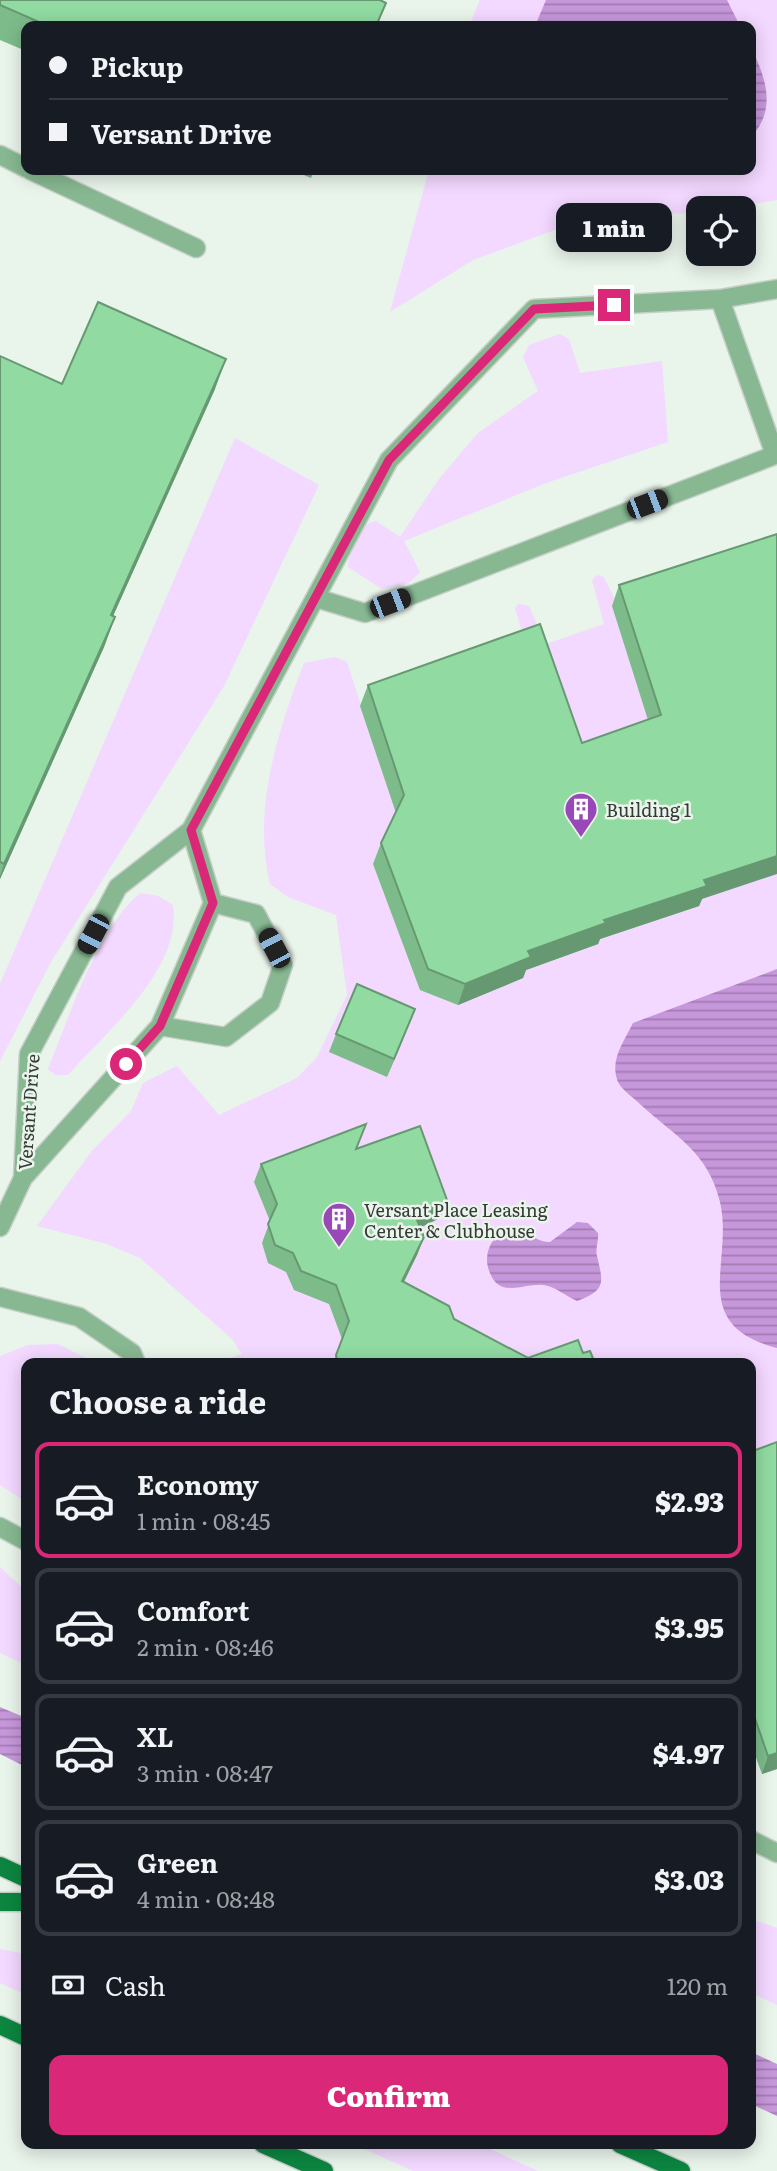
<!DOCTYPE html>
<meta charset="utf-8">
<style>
:root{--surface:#171b24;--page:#20242c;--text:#f1f3f6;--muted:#9ea1a6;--line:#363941;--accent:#db2777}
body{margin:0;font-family:Literata,serif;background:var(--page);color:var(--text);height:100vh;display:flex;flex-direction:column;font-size:26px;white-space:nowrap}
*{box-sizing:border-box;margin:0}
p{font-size:23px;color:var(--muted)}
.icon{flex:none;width:38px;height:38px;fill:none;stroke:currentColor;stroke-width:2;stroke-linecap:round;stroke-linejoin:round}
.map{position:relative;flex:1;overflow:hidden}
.details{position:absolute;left:21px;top:1358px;width:735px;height:791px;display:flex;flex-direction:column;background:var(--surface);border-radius:14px;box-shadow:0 4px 18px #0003}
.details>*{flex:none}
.guide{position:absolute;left:21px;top:21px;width:735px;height:154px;border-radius:14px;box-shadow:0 4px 18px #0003;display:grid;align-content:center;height:154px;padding:0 28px;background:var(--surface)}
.controls{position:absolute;left:686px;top:196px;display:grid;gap:14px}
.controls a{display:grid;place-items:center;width:70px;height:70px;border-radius:14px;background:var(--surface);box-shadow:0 4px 18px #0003;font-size:35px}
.end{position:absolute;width:32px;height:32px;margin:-16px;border:9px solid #db2777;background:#fff;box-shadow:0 0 0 4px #fff}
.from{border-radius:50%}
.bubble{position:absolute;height:49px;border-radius:14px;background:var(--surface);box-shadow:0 4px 18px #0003;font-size:23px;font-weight:800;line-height:49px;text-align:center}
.car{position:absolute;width:21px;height:42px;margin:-21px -10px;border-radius:9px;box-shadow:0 0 5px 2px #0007;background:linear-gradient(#222 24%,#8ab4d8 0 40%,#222 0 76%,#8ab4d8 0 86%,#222 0)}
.guide b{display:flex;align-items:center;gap:24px;height:66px;font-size:26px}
.guide b+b{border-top:2px solid var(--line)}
.guide i{width:18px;height:18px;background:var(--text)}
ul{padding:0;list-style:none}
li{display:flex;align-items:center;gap:21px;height:116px;margin:0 14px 10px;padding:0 14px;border:4px solid var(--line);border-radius:14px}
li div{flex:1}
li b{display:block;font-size:26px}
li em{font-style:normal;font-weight:800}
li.selected{border-color:var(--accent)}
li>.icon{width:63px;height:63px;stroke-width:1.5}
h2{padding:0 28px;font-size:32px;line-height:84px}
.pay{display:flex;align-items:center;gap:18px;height:77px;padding:0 28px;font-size:26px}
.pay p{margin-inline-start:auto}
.primary-button{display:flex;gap:14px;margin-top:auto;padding:14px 28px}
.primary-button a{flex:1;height:80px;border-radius:14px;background:var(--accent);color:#fff;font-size:28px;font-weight:800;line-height:80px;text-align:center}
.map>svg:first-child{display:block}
.grass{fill:#f3d8ff}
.water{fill:url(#water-rules)}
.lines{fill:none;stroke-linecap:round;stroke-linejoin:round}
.minor-casing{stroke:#c5cfc7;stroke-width:21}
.major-casing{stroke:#c5cfc7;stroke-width:21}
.minor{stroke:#87b891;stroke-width:18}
.major{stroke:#0c8540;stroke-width:18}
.wall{fill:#7dbb8b}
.shaded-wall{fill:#669971}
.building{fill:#91daa2;stroke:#669971;stroke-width:2}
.route{stroke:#db2777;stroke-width:9}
.labels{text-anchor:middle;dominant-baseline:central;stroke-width:5;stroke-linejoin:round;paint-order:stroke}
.poi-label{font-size:18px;fill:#363a37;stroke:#e9f4eb;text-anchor:start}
.street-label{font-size:18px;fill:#363a37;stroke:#e9f4eb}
</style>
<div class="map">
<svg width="777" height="2171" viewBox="0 0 777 2171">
<defs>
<pattern id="water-rules" width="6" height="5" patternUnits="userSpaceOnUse" patternTransform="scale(1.75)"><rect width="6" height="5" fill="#c697da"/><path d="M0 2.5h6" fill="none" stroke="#a27cb2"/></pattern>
</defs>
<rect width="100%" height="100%" fill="#e9f4eb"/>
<path class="grass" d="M 480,0 L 777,0 L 777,200 L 730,208 L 698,208 L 698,213 L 593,216 L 473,260 L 390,312 L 429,170 L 751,170 L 751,26 L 469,26 Z
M 560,334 L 569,339 L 580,373 L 662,361 L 668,442 L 546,483 L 404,541 L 420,572 L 409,583 L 382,589 L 348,567 C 350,547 353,526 376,521 L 400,537 L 439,479 L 478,433 L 538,391 L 523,357 L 529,345 Z
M 235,438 L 319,485 L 224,686 L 51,962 L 0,1061 L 0,984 Z
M 597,575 L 604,577 L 618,605 L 777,615 L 777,1706 L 751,1715 L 751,1363 L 216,1363 L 242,1354 L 232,1339 L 140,1258 L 107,1244 L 37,1226 L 91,1152 L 131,1111 L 143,1083 L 177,1066 L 219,1115 L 297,1078 L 317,1057 L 347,995 L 336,915 L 288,897 L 270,884 C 252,811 278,730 304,663 L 335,657 L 347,662 L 379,761 L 527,647 L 515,609 L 518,604 L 529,606 L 546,644 L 604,624 L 592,580 Z
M 140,893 L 158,896 L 173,905 C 183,968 107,1031 68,1075 L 55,1075 L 48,1069 C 69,1017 97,930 140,893 Z
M 58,1344 L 96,1363 L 26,1363 L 26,1415 L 22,1429 L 26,1439 L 26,1502 L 0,1485 L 0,1356 L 28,1345 Z
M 0,1567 L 26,1591 L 26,1665 L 0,1653 Z
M 751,1919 L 777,1928 L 777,2005 L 751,1993 Z
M 0,1949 L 26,1954 L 26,1995 L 0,1983 Z
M 353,2144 L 479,2144 L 538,2171 L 413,2171 Z"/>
<path class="water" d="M 546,0 L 727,0 L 740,26 L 535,26 Z
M 751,47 C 766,79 777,108 751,138 Z
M 777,969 L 777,1348 C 687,1324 734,1263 720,1202 C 708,1152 676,1137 641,1105 C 634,1098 622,1090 618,1082 C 609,1060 624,1042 633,1023 Z
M 577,1222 L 588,1223 L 598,1233 C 599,1241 595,1249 597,1256 C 603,1282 607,1290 577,1301 C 568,1297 558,1289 548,1286 C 528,1280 501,1301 490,1273 C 486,1265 486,1254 490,1246 C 494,1238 500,1231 510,1230 C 527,1228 535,1243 550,1242 Z
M 0,1707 L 26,1718 L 26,1767 L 0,1754 Z
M 751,2052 L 777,2064 L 777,2116 L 751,2104 Z"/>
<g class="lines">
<defs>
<path id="minor" d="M 0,155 L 26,168
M 30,170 L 196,248
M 316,598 L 365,613 L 775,455 L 720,299
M 160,1026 L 226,1037 L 270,1003 L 283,965 L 256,914 L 213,903
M 23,1178 L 160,1026 L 213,903 L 191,830
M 0,1227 L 23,1178 L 29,1054 L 118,887 L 191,830 L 389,460 L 534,309 L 720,299 L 777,289
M 0,1297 L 79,1317 L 132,1353 L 136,1363
M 0,1527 L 26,1541
M 751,1840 L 777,1853"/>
<path id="major" d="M 0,1866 L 26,1878
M 0,1902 L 26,1902
M 0,2025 L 26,2037
M 263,2144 L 324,2171
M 620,2144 L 681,2171"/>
</defs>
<use href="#minor" class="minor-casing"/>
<use href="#major" class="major-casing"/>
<use href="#minor" class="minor"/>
<use href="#major" class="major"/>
</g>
<path class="wall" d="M 0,0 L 386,3 L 377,26 L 26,26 L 26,51 L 0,40 Z
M 292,170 L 314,170 L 311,178 Z
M 0,356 L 62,384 L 215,389 L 113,616 L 115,617 L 104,647 L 0,879 Z
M 777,534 L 702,899 L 699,906 L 600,939 L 598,944 L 526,970 L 523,978 L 458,1005 L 420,990 L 373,864 L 381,843 L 396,813 L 360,706 L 368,685 L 582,743 L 648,720 L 612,606 L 619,585 Z
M 415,1009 L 387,1077 L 329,1052 L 336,1034 Z
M 261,1164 L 447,1200 L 440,1218 L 420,1228 L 424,1237 L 417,1255 L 404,1282 L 454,1319 L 528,1358 L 583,1353 L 595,1363 L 333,1363 L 342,1339 L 329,1304 L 294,1290 L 286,1272 L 268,1263 L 262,1243 L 270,1221 L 254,1182 Z
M 751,1446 L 777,1769 L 762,1774 L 751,1744 Z"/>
<path class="shaded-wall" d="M 226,359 L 215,389 L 100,645 L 111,615 Z
M 115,617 L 104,647 L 0,879 L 0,876 L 4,864 Z
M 777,856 L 777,874 L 702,899 L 699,906 L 600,939 L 598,944 L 526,970 L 523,978 L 458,1005 L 465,984 L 528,951 L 704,880 Z
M 415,1009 L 408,1027 L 387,1077 L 394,1059 Z
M 447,1200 L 440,1218 L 408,1233 L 415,1215 Z
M 424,1237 L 417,1255 L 395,1299 L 402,1281 Z
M 777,1753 L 777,1769 L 762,1774 L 768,1756 Z"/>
<path class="building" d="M 0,0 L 380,0 L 386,3 L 376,26 L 48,26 L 0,5 Z
M 98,302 L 226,359 L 111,615 L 115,617 L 4,864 L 0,862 L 0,356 L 62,384 Z
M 777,534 L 777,856 L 704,880 L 707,886 L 604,920 L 606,923 L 528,951 L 531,957 L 465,984 L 428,969 L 381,843 L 404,795 L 368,685 L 540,624 L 582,743 L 661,715 L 619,585 Z
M 357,984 L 415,1009 L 394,1059 L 336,1034 Z
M 366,1124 L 356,1149 L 420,1126 L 447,1200 L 415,1215 L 424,1237 L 402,1281 L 449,1306 L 454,1319 L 528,1358 L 578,1340 L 583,1353 L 590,1351 L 595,1363 L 338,1363 L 336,1355 L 349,1321 L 336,1285 L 301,1271 L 293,1253 L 275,1245 L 268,1224 L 277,1204 L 261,1164 Z
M 777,1442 L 777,1753 L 768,1756 L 751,1707 L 751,1446 L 753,1451 Z"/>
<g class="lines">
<path class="route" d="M 126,1064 L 160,1026 L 213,903 L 191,830 L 389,460 L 534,309 L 614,305"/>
</g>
<defs>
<symbol id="building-pin" viewBox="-11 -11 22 30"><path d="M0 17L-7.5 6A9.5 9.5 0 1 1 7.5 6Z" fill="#9948b7" stroke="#e9f4eb"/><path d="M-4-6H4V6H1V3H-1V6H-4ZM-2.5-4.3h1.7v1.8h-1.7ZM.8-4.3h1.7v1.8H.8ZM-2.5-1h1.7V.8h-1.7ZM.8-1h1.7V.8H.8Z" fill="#fff"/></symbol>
</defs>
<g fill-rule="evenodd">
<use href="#building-pin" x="562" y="790" width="38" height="52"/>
<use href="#building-pin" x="320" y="1200" width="38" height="52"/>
</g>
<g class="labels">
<g class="poi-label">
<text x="606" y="809">Building 1</text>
<text x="364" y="1209">Versant Place Leasing<tspan x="364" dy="21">Center &amp; Clubhouse</tspan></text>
</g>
<g class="street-label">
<text transform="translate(28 1112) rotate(-86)">Versant Drive</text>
</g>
</g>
</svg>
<div class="controls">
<a><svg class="icon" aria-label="locate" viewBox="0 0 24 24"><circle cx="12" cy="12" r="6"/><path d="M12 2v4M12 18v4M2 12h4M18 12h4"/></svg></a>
</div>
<i class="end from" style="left:126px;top:1064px"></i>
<i class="end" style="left:614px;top:305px"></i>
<div class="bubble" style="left:556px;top:203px;width:116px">1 min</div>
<i class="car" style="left:647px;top:504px;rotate:69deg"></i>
<i class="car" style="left:390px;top:603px;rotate:69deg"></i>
<i class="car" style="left:93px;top:934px;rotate:208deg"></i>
<i class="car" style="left:274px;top:948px;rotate:332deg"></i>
<div class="guide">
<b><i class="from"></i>Pickup</b>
<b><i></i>Versant Drive</b>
</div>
<section class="details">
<h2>Choose a ride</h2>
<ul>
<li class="selected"><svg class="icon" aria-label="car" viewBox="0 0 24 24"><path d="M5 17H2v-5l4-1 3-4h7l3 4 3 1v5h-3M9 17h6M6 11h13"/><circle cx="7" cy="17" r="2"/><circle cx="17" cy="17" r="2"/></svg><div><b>Economy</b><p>1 min · 08:45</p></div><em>$2.93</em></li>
<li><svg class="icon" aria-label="car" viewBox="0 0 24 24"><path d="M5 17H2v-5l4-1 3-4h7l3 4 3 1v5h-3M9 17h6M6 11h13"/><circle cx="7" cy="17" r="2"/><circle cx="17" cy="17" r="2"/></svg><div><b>Comfort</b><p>2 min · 08:46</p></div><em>$3.95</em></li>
<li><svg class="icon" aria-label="car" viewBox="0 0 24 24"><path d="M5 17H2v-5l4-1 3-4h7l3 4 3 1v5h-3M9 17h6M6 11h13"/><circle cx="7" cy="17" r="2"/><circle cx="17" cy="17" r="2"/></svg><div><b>XL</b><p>3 min · 08:47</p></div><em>$4.97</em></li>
<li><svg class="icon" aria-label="car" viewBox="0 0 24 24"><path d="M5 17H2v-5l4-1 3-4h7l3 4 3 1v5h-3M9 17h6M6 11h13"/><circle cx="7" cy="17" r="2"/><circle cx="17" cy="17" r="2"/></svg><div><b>Green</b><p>4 min · 08:48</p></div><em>$3.03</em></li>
</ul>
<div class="pay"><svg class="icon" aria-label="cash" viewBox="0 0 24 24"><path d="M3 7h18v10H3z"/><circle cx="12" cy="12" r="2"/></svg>Cash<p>120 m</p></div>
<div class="primary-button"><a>Confirm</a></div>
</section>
</div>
